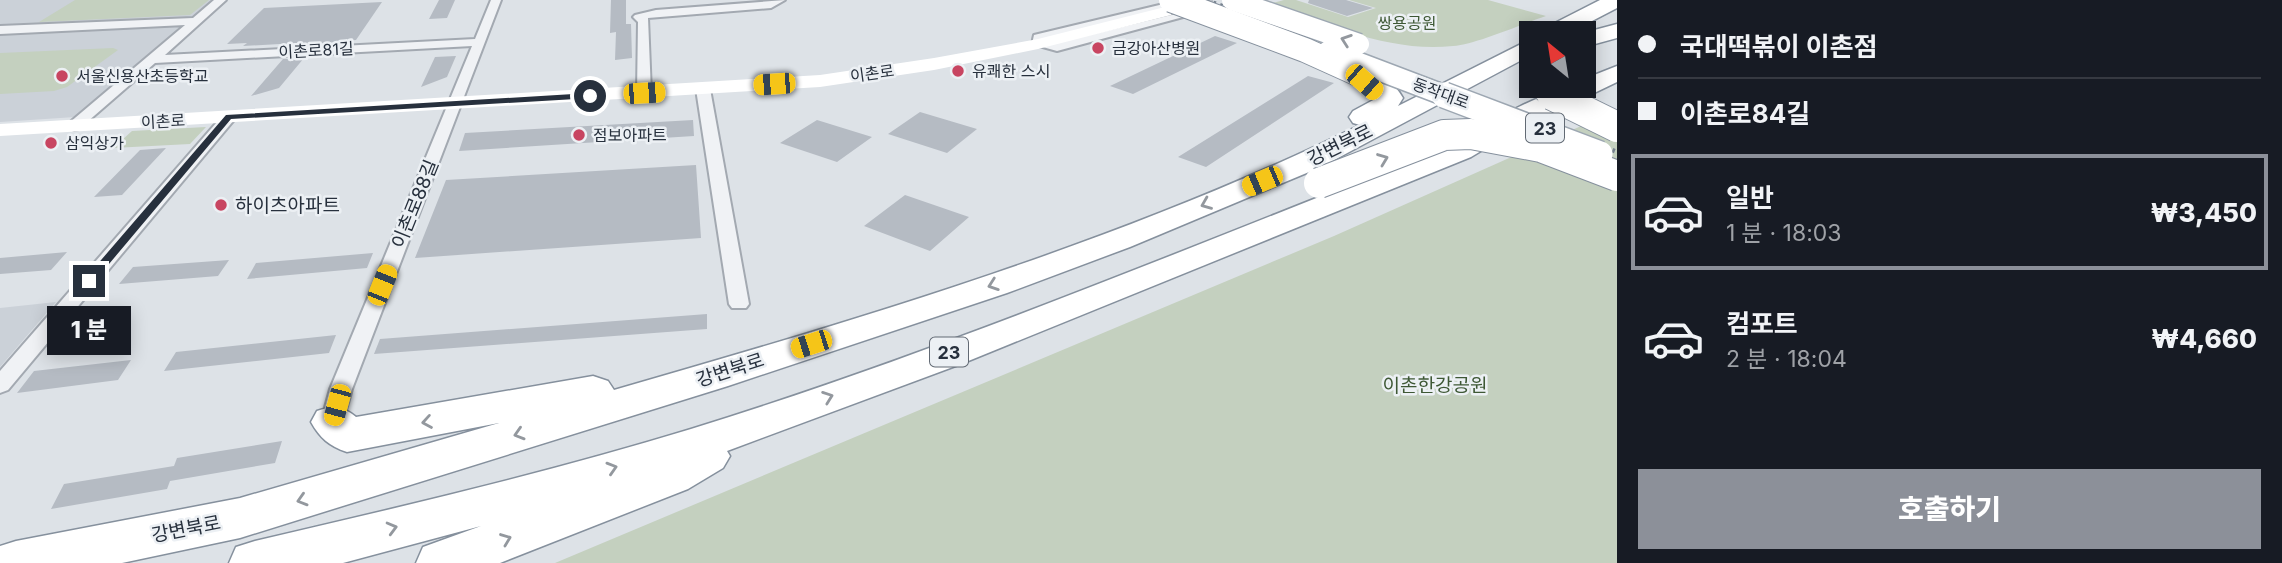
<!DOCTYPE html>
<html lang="ko">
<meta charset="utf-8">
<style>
:root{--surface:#171b24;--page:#20242c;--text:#f1f3f6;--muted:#9ea1a6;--line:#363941;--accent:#8c9099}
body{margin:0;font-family:Inter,"Noto Sans KR",sans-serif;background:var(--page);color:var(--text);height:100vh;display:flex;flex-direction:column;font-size:26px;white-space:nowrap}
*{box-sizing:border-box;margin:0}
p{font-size:23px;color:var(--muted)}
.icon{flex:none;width:38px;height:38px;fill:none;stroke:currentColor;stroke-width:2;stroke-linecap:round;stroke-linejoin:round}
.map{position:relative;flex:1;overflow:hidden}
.side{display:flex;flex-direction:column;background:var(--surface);width:665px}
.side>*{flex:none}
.guide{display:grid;align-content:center;height:154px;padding:0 21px;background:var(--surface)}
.needle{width:46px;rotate:330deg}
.fabs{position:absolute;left:1519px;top:21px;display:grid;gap:14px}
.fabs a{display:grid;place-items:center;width:77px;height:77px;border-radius:0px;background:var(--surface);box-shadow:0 4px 18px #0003;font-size:35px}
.end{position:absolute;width:32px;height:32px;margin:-16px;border:9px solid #27303d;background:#fff;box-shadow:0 0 0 4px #fff}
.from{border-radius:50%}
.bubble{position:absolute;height:49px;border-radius:0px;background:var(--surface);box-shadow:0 4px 18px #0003;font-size:23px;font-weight:800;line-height:49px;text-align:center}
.car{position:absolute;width:21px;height:42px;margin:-21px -10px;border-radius:9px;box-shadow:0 0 5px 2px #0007;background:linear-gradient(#f5c518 24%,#345 0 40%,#f5c518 0 76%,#345 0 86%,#f5c518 0)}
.guide b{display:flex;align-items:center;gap:24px;height:66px;font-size:26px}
.guide b+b{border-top:2px solid var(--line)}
.guide i{width:18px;height:18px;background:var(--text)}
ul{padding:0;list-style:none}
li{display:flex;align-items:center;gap:21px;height:116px;margin:0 14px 10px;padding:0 7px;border:4px solid transparent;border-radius:0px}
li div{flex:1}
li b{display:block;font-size:26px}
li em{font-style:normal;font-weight:800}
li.selected{border-color:var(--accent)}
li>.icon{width:63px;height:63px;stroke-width:1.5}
.primary-button{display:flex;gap:14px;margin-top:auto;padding:14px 21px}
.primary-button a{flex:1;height:80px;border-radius:0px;background:var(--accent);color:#fff;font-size:28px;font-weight:800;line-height:80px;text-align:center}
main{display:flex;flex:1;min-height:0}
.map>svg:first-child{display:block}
.built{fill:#cbd1d8}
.green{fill:#c4d0bf}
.building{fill:#b5bbc3}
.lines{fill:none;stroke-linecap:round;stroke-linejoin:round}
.secondary-tunnel{stroke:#b9bec5;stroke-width:18;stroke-dasharray:18 9;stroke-linecap:butt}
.street-casing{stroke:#a3a9b1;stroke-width:4}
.highway-casing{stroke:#85909d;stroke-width:3}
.street{fill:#f0f2f5;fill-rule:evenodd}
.secondary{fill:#fff;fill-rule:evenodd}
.highway{fill:#fff;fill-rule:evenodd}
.rail-far1{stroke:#77828f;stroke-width:3.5;stroke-dasharray:2.5 4.5;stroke-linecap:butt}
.rail{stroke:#77828f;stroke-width:4.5;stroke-dasharray:2.5 5;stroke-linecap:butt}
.primary-bridge-far1-casing{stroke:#9da7b2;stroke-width:23;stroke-linecap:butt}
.primary-bridge-casing{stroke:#9da7b2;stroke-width:28;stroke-linecap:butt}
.highway-bridge-far1-casing{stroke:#85909d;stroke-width:26;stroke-linecap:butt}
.highway-bridge-casing{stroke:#85909d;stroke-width:32;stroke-linecap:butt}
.primary-bridge-far1{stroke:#fff;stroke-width:20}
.primary-bridge{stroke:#fff;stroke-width:25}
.highway-bridge-far1{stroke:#fff;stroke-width:24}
.highway-bridge{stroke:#fff;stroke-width:30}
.oneway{stroke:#93989e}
.route{fill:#27303d}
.poi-dot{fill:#c84561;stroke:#ecf0f4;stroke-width:2.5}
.labels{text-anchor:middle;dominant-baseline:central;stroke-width:5;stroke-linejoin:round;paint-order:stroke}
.far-park-label{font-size:16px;fill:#3e5835;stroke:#ecf0f4}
.far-poi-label{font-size:16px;fill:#27303d;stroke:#ecf0f4;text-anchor:start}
.far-street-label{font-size:16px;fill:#27303d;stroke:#ecf0f4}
.shield{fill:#ecf0f4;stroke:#626a74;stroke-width:2}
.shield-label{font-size:18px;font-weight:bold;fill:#27303d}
.street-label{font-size:19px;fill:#27303d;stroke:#ecf0f4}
.poi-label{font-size:19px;fill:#27303d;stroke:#ecf0f4;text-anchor:start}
.park-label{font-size:19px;fill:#3e5835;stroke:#ecf0f4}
</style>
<main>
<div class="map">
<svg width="1617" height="563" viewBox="0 0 1617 563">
<rect width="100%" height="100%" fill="#dde2e7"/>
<path class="built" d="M 0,0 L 213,0 L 193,17 L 0,26 Z
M 185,25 L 75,117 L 0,122 L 0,34 Z
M 56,302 L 0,367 L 0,308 Z"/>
<path class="green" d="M 75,0 L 209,0 L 190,15 L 39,22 Z
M 1284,0 L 1296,0 L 1348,17 L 1376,8 L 1349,0 L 1488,0 L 1546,16 C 1521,24 1477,44 1453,46 C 1389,53 1328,24 1269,4 Z
M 113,48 L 118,50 L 67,87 L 54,91 L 0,94 L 0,53 Z
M 1617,110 L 1617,563 L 555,563 L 1334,236 Z
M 206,127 L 190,144 L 113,148 L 132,131 Z"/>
<path class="building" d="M 439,0 L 455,0 L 447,18 L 429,19 Z
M 611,0 L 626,0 L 626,24 L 631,24 L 632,58 L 615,60 L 616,32 L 610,33 Z
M 1309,0 L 1346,0 L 1373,8 L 1347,16 L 1308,3 Z
M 382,2 L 356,40 L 295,46 L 297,43 L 243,46 L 247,43 L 227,44 L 264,8 Z
M 1215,36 L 1237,43 L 1133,94 L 1110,86 Z
M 456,56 L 447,77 L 421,87 L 435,57 Z
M 304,58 L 279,88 L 251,96 L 283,59 Z
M 1308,76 L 1334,83 L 1206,167 L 1178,157 Z
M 920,112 L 977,129 L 947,153 L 888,134 Z
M 693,120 L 694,136 L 459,151 L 465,133 Z
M 817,120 L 872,137 L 837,162 L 780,143 Z
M 166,148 L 122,195 L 94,197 L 140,150 Z
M 696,165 L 701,238 L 415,258 L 446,180 Z
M 905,195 L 969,217 L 930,251 L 864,226 Z
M 67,252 L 51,270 L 0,274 L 0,258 Z
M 373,253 L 367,268 L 247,279 L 256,263 Z
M 229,260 L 218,276 L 119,284 L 133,267 Z
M 707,314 L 707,329 L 374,354 L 380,339 Z
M 336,335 L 329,353 L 164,371 L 176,352 Z
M 131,360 L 118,380 L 17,393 L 34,371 Z
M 282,441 L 275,463 L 170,481 L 167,489 L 51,509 L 64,484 L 174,466 L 177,458 Z"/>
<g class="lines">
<path class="secondary-tunnel" d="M 1171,11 L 1213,0"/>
<defs>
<path id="street" d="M 214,0 L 226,0 L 165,55 L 475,39 L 491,0 L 501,0 L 352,389 L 341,428 L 333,430 L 325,428 L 321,422 L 330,389 L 472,46 L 155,63 L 79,129 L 74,130 L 67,126 L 69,123 L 185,25 L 0,34 L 0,26 L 193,18 Z
M 785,0 L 771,8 L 648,18 L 651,93 L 644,97 L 637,93 L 638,22 L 633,17 L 635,15 L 656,10 Z
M 1172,2 L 1176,3 L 1176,7 L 1044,41 L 1057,43 L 1192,10 L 1198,13 L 1057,51 L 1032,44 L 1034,35 Z
M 703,85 L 710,89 L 749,304 L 746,308 L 732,308 L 729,304 L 696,89 Z
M 229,113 L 234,114 L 236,117 L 234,120 L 8,390 L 0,393 L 0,371 L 224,114 Z"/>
<path id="highway" d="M 1600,0 L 1617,0 L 1617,8 L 1569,33 L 1542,33 L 1545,28 Z
M 1617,24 L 1617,38 L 1584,47 L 1583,33 Z
M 1531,39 L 1531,55 L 1321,167 L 1130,247 L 1007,293 L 728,386 L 240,538 L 122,563 L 0,563 L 0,546 L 16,541 L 240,498 L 499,423 L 347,452 C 329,446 320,438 311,422 L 317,411 C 333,406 343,406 356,417 L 593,376 L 608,381 L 614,390 C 867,317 1124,241 1360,125 L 1353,123 L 1349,117 L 1353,111 L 1377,98 L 1354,78 L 1358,73 C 1377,68 1394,82 1403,98 L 1398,106 Z
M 1617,66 L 1617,82 L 1511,133 L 1471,157 L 961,364 L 727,451 L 730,456 L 723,468 L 688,489 L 500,563 L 416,563 L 423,547 L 481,526 L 343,563 L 229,563 L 236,547 L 255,541 C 401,507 547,473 691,429 C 949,349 1199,243 1451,145 C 1483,126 1548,86 1584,86 L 1584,79 Z"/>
</defs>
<use href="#street" class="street-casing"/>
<use href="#highway" class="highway-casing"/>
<use href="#street" class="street"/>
<path class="secondary" d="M 1165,7 L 1171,9 L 1173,12 L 1171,15 L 1038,49 L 934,70 L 820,87 L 0,136 L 0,124 L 820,75 L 934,58 L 1038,39 Z"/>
<use href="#highway" class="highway"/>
<path class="rail-far1" d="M 1207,0 L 1478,97"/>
<path class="rail" d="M 1473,95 L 1617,152"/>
<defs>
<path id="primary-bridge-far1" d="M 1232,0 L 1359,44
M 1328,51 L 1449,97"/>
<path id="primary-bridge" d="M 1444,95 L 1600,154"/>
<path id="highway-bridge-far1" d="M 1171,0 L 1305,50 L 1367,78
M 1541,86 L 1554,97"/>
<path id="highway-bridge" d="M 1552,95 L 1617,127
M 1319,183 L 1444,135 L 1471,134 L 1541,147 L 1617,176"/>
</defs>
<use href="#primary-bridge-far1" class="primary-bridge-far1-casing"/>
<use href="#primary-bridge" class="primary-bridge-casing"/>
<use href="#highway-bridge-far1" class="highway-bridge-far1-casing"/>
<use href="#highway-bridge" class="highway-bridge-casing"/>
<use href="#primary-bridge-far1" class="primary-bridge-far1"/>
<use href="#primary-bridge" class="primary-bridge"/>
<use href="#highway-bridge-far1" class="highway-bridge-far1"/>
<use href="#highway-bridge" class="highway-bridge"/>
</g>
<defs><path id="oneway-chevron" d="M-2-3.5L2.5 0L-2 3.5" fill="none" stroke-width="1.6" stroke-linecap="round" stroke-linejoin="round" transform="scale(1.75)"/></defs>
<g class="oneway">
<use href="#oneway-chevron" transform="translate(1346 40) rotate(-161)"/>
<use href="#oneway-chevron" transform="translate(1383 159) rotate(-21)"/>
<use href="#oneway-chevron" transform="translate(1206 204) rotate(158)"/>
<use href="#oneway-chevron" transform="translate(993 285) rotate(161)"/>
<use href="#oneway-chevron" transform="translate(828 397) rotate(-20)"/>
<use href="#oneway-chevron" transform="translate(427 422) rotate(170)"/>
<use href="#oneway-chevron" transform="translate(519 434) rotate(163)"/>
<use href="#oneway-chevron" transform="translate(612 468) rotate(-17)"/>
<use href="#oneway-chevron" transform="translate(302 500) rotate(163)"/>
<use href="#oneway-chevron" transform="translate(392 528) rotate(-15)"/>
<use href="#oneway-chevron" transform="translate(506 539) rotate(-21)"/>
</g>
<path class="route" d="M 590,93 L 593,98 L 231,119 L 93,283 L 83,281 L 226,115 Z"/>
<g class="poi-dot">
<circle cx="1098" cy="48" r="7"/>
<circle cx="958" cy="71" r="7"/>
<circle cx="62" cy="76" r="7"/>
<circle cx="579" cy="135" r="7"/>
<circle cx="51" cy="143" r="7"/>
<circle cx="221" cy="205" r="7"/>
</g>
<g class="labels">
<g class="far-park-label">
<text x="1407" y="23">쌍용공원</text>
</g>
<g class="far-poi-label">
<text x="1112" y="48">금강아산병원</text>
<text x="972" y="71">유쾌한 스시</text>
<text x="76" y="76">서울신용산초등학교</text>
<text x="593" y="135">점보아파트</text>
<text x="65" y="143">삼익상가</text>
</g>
<g class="far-street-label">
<text transform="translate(316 50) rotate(-3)">이촌로81길</text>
<text transform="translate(872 73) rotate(-8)">이촌로</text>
<text transform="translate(1441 93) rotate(20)">동작대로</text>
<text transform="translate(163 121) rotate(-3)">이촌로</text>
</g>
<g class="shield">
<rect x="1526" y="113.5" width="38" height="29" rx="5"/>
<rect x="930" y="337.5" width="38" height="29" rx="5"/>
</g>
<g class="shield-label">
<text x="1545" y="128">23</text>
<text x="949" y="352">23</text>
</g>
<g class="street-label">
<text transform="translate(1340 145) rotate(-26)">강변북로</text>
<text transform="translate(415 204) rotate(-68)">이촌로88길</text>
<text transform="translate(730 370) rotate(-18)">강변북로</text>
<text transform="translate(186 529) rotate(-11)">강변북로</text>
</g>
<g class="poi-label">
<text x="235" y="205">하이츠아파트</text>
</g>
<g class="park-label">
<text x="1435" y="385">이촌한강공원</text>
</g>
</g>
</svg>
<div class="fabs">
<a><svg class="needle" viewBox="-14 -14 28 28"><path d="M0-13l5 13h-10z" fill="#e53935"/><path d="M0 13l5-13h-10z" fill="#9ea1a6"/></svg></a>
</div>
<i class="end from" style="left:590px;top:96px"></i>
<i class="end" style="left:89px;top:281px"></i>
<div class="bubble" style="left:47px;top:306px;width:84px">1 분</div>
<i class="car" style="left:1364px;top:82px;rotate:131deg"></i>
<i class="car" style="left:774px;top:84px;rotate:266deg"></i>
<i class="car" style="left:644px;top:93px;rotate:87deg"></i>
<i class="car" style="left:1262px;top:181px;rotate:247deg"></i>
<i class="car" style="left:382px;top:285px;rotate:22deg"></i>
<i class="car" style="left:811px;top:344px;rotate:252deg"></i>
<i class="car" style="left:337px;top:405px;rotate:195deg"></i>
</div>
<section class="side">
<div class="guide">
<b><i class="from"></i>국대떡볶이 이촌점</b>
<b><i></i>이촌로84길</b>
</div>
<ul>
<li class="selected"><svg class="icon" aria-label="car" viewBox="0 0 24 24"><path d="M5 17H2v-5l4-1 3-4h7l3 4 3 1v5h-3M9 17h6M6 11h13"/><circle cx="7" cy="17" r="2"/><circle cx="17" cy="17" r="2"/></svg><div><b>일반</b><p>1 분 · 18:03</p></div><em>₩3,450</em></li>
<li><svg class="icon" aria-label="car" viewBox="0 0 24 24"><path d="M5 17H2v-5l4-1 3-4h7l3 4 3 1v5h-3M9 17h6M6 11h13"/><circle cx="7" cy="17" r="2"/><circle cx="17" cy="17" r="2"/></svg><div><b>컴포트</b><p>2 분 · 18:04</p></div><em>₩4,660</em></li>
</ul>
<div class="primary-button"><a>호출하기</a></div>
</section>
</main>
